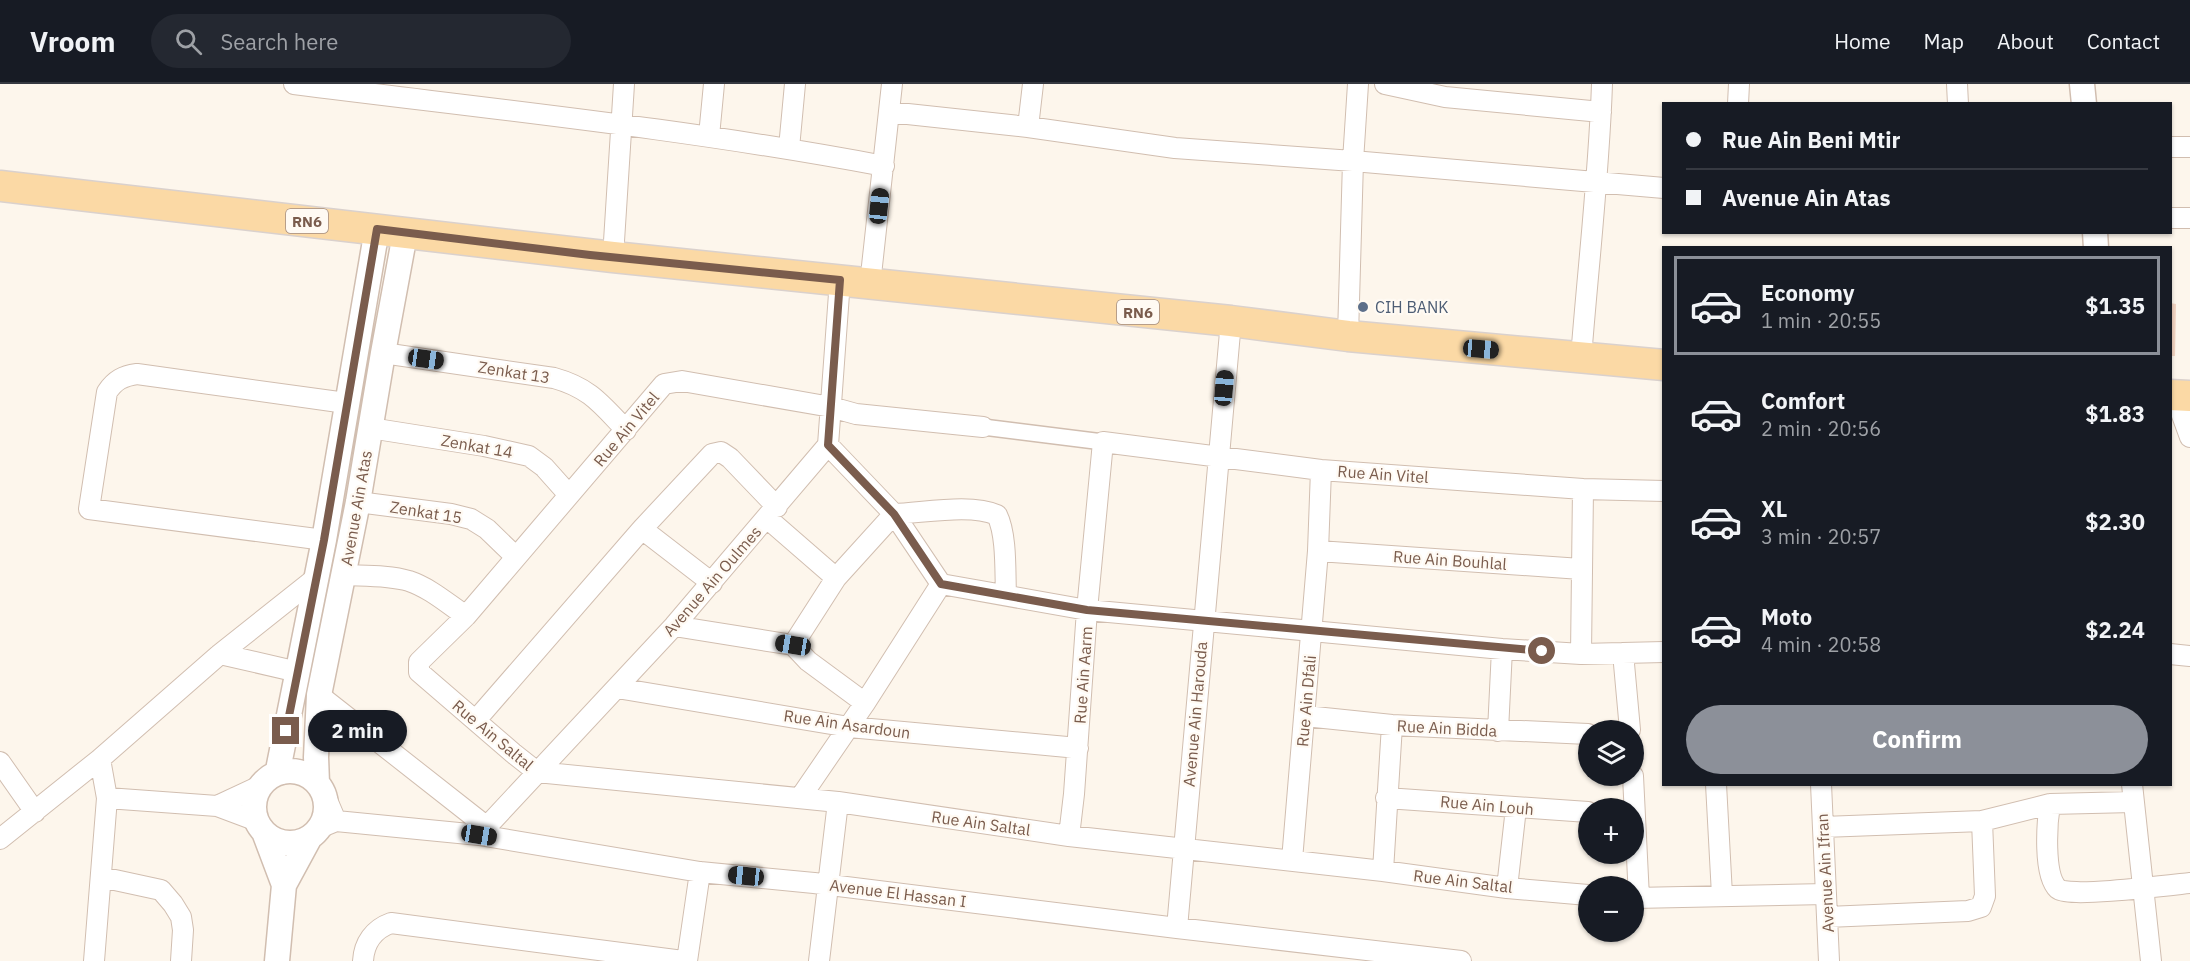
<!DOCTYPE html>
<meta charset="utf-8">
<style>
:root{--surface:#171b24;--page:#242831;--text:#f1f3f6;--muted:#9ea1a6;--line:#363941;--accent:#8c9099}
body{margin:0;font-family:"IBM Plex Sans",sans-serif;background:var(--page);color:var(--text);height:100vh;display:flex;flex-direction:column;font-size:22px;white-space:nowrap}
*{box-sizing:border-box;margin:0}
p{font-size:20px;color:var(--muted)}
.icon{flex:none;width:33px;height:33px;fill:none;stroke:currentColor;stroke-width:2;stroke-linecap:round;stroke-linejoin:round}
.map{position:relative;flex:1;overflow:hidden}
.drawer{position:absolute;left:1662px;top:162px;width:510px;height:540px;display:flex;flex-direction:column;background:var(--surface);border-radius:0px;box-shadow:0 2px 4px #0004}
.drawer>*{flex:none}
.banner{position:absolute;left:1662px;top:18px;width:510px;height:132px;border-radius:0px;box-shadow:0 2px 4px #0004;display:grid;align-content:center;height:132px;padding:0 24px;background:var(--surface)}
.buttons{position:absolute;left:1578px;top:636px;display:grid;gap:12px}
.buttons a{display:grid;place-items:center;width:66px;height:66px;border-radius:50%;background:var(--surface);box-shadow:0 2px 4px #0004;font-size:30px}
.end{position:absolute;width:27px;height:27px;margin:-14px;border:8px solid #7a5c4d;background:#fff;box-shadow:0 0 0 3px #fff}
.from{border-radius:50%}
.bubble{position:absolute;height:42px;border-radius:21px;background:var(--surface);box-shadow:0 2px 4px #0004;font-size:20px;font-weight:700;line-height:42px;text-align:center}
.car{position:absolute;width:18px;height:36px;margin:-18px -9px;border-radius:8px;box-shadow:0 0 4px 2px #0007;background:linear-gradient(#222 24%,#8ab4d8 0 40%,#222 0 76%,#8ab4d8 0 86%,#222 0)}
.banner b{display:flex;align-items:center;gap:21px;height:57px;font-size:22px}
.banner b+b{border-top:2px solid var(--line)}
.banner i{width:15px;height:15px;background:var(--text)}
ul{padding:10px 0 0;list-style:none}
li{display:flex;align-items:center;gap:18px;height:99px;margin:0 12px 9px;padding:0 12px;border:3px solid transparent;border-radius:0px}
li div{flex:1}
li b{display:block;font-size:22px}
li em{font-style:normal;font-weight:700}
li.current{border-color:var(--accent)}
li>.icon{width:54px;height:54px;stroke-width:1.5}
.primary-button{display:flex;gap:12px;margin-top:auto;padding:12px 24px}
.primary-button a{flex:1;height:69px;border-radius:36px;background:var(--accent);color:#fff;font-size:24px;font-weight:700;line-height:69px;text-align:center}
header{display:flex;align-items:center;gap:36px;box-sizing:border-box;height:84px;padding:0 30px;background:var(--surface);border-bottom:2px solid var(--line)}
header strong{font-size:28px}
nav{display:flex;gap:33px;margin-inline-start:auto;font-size:21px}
.search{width:420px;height:54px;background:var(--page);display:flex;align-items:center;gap:15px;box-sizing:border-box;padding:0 21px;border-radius:33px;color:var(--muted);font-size:22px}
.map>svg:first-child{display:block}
.building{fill:#f3d5c3}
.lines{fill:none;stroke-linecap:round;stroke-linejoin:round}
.pedestrian-casing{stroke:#d1beb0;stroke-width:18}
.minor-casing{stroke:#d1beb0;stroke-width:22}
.tertiary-casing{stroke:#d1beb0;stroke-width:27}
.primary-casing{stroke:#dad1cd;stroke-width:33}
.pedestrian{stroke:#fff;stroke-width:15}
.minor{stroke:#fff;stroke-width:20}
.tertiary{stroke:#fff;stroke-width:24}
.primary{stroke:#fbd9a5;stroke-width:30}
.route{stroke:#7a5c4d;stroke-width:8}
.service-dot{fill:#5c6f8a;stroke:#fffaf3;stroke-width:2}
.labels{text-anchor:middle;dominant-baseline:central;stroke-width:4.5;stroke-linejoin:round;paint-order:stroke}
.shield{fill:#fffaf3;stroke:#a28b7f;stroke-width:1.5}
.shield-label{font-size:15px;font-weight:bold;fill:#7a5c4d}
.service-label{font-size:16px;fill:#4e5e75;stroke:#fffaf3;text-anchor:start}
.street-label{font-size:16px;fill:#7a5c4d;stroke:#fffaf3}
</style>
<header>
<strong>Vroom</strong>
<div class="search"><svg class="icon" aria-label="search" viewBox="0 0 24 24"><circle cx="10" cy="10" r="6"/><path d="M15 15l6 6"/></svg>Search here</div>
<nav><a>Home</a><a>Map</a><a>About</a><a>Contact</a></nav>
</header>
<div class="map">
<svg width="2190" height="877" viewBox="0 0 2190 877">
<rect width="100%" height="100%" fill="#fdf6ec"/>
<path class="building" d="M 2170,219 L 2176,220 L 2175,272 L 2170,272 Z"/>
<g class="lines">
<defs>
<path id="pedestrian" d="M 983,343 L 1103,358"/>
<path id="minor" d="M 294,0 C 491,25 689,45 884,82
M 1385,0 L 1445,13 L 1601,28
M 1957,0 L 1958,20
M 1738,20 L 1739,0
M 889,28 L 1028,43 L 1175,64 L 1353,77 L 1664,104
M 1028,43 L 1033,0
M 709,52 L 714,0
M 2170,63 L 2190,63
M 789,64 L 795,0
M 2170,134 L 2190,134
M 613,173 L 624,0
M 870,200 L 892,0
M 1348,252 L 1353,77 L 1358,0
M 383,269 L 554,294 C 590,304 601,320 626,346
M 1581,274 C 1588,183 1599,92 1602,0
M 2175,312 L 2190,353
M 983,343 L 856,330 L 831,323 L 682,297 L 664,300 L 466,532 L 419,578 L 419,588 L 513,669 L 537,688 L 838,718 L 1069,752 L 1383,787 L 1507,804 L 1588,811
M 370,344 L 484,362 L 529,372 L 544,383 L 569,411
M 828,361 L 894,430 L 941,500
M 358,418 L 451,430 L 471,435 L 487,445 L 516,473
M 767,434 L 836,494
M 642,445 L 712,499
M 324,456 L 89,425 L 107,308 C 115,296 123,292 137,290 L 346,319
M 1318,467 L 1581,485
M 344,491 C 365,492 389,491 409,497 C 430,504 448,520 466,532
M 941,500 L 1087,526 L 1312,547 L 1502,565 L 1581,570 L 1664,568
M 674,542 L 793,561 L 808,577 L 865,619
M 793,561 L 836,494 L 894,430 C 923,429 971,419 997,431 C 1007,451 1005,489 1006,511
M 1623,569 L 1630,646
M 220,570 L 298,588
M 1581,570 L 1583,405
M 2170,570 L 2190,572
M 617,604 L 849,643 L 1078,664
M 319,611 L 487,743
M 1305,632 L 1392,641 L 1588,650
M 476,636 L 642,445 L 712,370 L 721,368 L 730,374 L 777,423
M 1498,647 L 1502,565
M 100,675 L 107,714 L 217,722 L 257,737
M 0,678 L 35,728
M 1633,692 L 1639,814
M 1716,700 L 1722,811
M 1821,700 L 1829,877
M 2132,700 L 2151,877
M 324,709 L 336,737
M 800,714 L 865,619 L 941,500
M 1386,714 L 1588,728
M 2133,718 L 2050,720 C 2047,738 2043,791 2058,805 C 2068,814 2171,801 2190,799
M 217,722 L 262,701
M 1823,743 L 1982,737 L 2050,720
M 319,744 L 336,737 L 479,751 L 700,788 L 814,799 L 1177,844 L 1461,877
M 479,751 L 674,542 L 828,361 L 840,196
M 1069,752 L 1074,710 L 1087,526 L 1103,358 L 1321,386 L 1583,405 L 1664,407
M 0,755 L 100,675 L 220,570 L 317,493
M 1292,776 L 1318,467 L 1321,386
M 1383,787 L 1392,641
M 101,793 L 161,806 L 173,820 L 181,833 L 183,846 L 181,877
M 1507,804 L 1516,724
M 1634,814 L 1826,810
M 1827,833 L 1968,827 L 1981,823 L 1985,812 L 1982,737
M 1177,844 L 1231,237
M 94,877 L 107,714
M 363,877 C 364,859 374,845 391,839 L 683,877
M 687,877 L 700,788
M 819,877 L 838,718"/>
<path id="tertiary" d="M 2082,0 L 2084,20
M 2095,148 L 2096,164
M254 723a36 36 0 1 1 72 0a36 36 0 1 1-72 0Z
M 282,688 L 278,686 L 324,456 L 377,145
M 317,699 L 316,673 L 319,611 L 358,418 L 383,269 L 405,150
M 264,748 L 284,801
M 277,877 L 284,801 L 310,753"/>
<path id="primary" d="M 0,102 L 613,173 L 1231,237 L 1348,252 L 1664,281
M 2170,311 L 2190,312"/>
</defs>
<use href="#pedestrian" class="pedestrian-casing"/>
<use href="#minor" class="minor-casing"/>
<use href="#tertiary" class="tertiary-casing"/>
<use href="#primary" class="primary-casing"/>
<use href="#pedestrian" class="pedestrian"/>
<use href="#minor" class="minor"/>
<use href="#tertiary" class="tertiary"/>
<use href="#primary" class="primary"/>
</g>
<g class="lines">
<path class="route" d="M 286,647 L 324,456 L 377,145 L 590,171 L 840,196 L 828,361 L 894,430 L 941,500 L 1087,526 L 1542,567"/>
</g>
<circle class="service-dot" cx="1363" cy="223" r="6"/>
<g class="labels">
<g class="shield">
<rect x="286" y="125" width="42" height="24" rx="4.5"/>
<rect x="1117" y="216" width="42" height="24" rx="4.5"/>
</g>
<g class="shield-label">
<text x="307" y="137">RN6</text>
<text x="1138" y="228">RN6</text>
</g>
<g class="service-label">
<text x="1375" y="223">CIH BANK</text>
</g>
<g class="street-label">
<text transform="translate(514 288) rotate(9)">Zenkat 13</text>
<text transform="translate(626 345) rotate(-50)">Rue Ain Vitel</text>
<text transform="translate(477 362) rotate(10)">Zenkat 14</text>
<text transform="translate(1383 390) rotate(4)">Rue Ain Vitel</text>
<text transform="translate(356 424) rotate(-80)">Avenue Ain Atas</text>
<text transform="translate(426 428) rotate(9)">Zenkat 15</text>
<text transform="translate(1450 476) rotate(4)">Rue Ain Bouhlal</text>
<text transform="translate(712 497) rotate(-49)">Avenue Ain Oulmes</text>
<text transform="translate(1083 591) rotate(-86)">Rue Ain Aarm</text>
<text transform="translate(1306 617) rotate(-85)">Rue Ain Dfali</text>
<text transform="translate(1195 630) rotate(-85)">Avenue Ain Harouda</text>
<text transform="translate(847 640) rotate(8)">Rue Ain Asardoun</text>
<text transform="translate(1447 644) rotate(3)">Rue Ain Bidda</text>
<text transform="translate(493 651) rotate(40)">Rue Ain Saltal</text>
<text transform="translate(1487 721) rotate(5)">Rue Ain Louh</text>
<text transform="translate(981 739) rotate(8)">Rue Ain Saltal</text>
<text transform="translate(1825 789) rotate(-93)">Avenue Ain Ifran</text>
<text transform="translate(1463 797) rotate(7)">Rue Ain Saltal</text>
<text transform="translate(898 809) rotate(7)">Avenue El Hassan I</text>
</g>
</g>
</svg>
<div class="buttons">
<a><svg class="icon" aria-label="layers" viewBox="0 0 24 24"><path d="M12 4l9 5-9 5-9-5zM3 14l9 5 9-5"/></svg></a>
<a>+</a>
<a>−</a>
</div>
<i class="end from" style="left:1542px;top:567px"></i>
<i class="end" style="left:286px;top:647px"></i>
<div class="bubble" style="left:308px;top:626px;width:99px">2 min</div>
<i class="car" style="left:879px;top:122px;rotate:6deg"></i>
<i class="car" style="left:1481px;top:265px;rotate:95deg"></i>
<i class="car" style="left:426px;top:275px;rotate:98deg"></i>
<i class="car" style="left:1224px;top:304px;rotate:5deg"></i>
<i class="car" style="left:793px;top:561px;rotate:279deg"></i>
<i class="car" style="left:479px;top:751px;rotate:99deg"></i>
<i class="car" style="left:746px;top:792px;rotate:276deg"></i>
<div class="banner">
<b><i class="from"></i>Rue Ain Beni Mtir</b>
<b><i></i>Avenue Ain Atas</b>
</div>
<section class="drawer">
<ul>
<li class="current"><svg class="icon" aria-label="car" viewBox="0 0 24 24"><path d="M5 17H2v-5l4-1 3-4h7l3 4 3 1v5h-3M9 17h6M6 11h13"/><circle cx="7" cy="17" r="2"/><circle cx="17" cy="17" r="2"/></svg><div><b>Economy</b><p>1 min · 20:55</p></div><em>$1.35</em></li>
<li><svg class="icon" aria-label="car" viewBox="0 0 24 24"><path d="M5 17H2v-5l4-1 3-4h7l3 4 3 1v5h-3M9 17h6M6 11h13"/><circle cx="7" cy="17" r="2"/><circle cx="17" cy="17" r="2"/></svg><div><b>Comfort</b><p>2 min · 20:56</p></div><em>$1.83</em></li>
<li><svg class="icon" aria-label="car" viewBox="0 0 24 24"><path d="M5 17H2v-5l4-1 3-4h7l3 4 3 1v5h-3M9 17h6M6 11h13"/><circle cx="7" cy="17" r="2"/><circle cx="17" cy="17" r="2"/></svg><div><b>XL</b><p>3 min · 20:57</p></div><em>$2.30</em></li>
<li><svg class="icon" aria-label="car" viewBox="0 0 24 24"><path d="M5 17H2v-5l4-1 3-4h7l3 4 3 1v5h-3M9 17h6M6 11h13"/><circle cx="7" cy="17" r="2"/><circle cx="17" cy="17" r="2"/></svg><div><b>Moto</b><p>4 min · 20:58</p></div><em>$2.24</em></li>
</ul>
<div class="primary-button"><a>Confirm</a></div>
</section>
</div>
